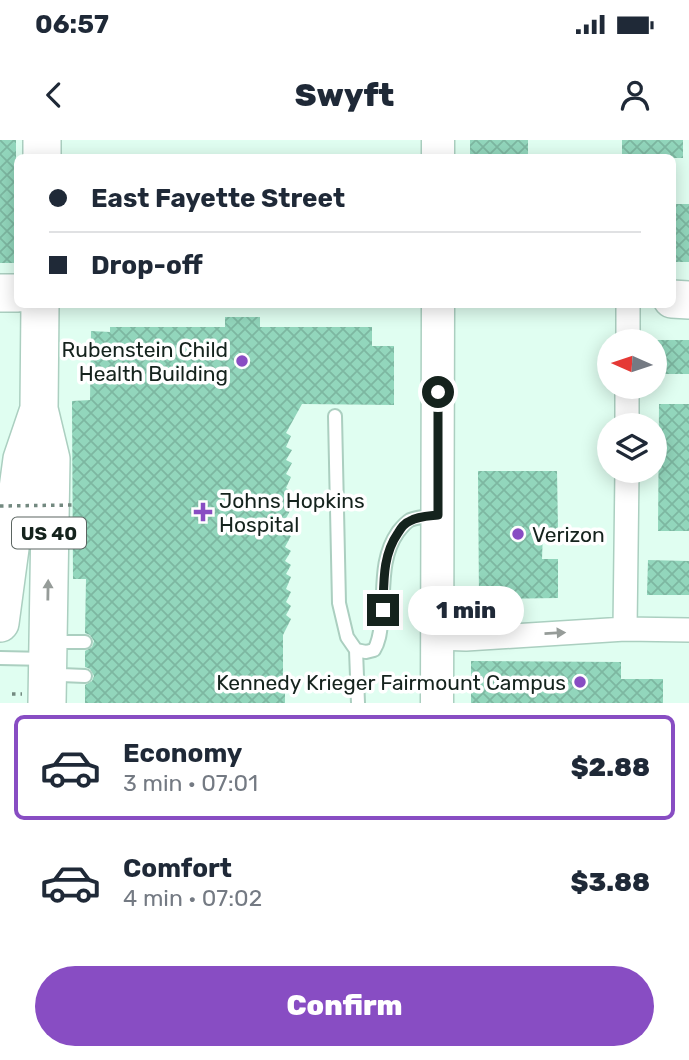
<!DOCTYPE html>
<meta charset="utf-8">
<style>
:root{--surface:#fff;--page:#f6f6f7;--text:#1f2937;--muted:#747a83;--line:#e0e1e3;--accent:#884dc3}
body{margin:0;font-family:Rubik,sans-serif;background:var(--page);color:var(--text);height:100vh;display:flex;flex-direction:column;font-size:26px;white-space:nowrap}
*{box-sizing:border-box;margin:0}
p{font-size:23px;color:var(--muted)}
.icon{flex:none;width:38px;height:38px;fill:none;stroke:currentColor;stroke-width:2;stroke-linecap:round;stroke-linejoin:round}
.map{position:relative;height:563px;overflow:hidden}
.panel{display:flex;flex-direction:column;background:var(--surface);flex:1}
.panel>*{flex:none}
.guide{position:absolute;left:14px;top:14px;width:662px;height:154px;border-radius:10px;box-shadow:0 4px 18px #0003;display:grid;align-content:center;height:154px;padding:0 35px;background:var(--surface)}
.needle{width:46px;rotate:273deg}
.controls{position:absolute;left:597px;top:189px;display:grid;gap:14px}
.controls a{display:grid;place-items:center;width:70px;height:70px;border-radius:50%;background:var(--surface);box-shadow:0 4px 18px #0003;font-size:35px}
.end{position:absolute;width:32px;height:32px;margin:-16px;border:9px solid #15231d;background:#fff;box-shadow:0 0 0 4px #fff}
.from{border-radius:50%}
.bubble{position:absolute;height:49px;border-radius:24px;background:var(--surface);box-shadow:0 4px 18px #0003;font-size:23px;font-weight:800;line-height:49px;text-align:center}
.guide b{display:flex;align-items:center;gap:24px;height:66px;font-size:26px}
.guide b+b{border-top:2px solid var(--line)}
.guide i{width:18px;height:18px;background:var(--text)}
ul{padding:12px 0 0;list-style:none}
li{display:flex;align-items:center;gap:21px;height:105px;margin:0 14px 10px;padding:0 21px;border:4px solid transparent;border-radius:10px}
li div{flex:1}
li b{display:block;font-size:26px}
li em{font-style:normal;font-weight:800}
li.on{border-color:var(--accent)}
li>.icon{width:63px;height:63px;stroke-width:1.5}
.action{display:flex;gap:14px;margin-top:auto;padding:14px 35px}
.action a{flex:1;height:80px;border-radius:42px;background:var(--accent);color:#fff;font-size:28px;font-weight:800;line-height:80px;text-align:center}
.status{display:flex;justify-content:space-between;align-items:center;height:49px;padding:0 35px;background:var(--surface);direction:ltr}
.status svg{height:19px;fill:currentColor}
header{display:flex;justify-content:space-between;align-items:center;height:91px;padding:0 35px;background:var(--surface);font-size:32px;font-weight:800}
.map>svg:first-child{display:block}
.building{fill:url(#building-cross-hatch)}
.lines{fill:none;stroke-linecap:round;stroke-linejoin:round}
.lane-casing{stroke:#abcfc0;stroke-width:16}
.street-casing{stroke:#abcfc0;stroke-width:26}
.secondary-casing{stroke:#abcfc0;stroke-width:35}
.primary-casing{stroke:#abcfc0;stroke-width:40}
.path{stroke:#738980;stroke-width:3.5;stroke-dasharray:3.5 5;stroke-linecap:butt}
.lane{stroke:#fff;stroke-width:12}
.street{stroke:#fff;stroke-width:23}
.secondary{stroke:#fff;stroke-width:32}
.primary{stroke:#fff;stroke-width:37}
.path-bridge{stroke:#738980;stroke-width:3.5;stroke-dasharray:3.5 5;stroke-linecap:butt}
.oneway{fill:#969c99}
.route{stroke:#15231d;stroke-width:9}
.poi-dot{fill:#884dc3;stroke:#fff;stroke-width:2.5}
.labels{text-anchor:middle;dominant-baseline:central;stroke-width:7;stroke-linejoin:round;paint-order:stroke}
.shield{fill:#fff;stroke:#5b6561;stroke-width:2}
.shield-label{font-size:19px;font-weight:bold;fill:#15231d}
.poi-label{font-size:21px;fill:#15231d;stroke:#fff;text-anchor:end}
</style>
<div class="status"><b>06:57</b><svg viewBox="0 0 49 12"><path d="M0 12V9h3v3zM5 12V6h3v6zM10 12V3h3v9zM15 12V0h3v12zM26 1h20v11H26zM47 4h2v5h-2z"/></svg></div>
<header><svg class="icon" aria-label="back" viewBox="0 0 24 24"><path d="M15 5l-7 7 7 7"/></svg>Swyft<svg class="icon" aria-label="person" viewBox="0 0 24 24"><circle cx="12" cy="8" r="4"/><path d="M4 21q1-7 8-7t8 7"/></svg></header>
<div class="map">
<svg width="689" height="563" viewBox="0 0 689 563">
<defs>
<pattern id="building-cross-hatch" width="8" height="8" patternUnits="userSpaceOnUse" patternTransform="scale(1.75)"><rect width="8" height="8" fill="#92d6bc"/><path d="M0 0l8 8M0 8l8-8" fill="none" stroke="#7db7a1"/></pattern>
</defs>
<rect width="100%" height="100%" fill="#e0fef1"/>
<path class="building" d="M 0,0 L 16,0 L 16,123 L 0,123 Z
M 470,0 L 528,0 L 528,18 L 470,18 Z
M 622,0 L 683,0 L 683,18 L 622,18 Z
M 672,64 L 689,64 L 689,122 L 672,122 Z
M 225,177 L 260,177 L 260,187 L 372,187 L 372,206 L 394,206 L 394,265 L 302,264 L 286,293 L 291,296 L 286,307 L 292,310 L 286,320 L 292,323 L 286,334 L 291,337 L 286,348 L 291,351 L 284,365 L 291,369 L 285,380 L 291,383 L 286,393 L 291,396 L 285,407 L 291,411 L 285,421 L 291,425 L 286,434 L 291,437 L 286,449 L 291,452 L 286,462 L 291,466 L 286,475 L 291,479 L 283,495 L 283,540 L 285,540 L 285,563 L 85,563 L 85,545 L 92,541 L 94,536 L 90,529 L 85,527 L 85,511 L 92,507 L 94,501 L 90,495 L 85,493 L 86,439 L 73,439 L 72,261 L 90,260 L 91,191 L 110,192 L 110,187 L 225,187 Z
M 654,200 L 689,200 L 689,234 L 654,234 Z
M 659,264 L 689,264 L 689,391 L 658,391 Z
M 478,331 L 557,331 L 558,391 L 543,391 L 542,419 L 558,419 L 558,458 L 479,459 Z
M 648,420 L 689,421 L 689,455 L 647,455 Z
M 471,521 L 621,522 L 621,539 L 663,539 L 663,563 L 471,563 Z"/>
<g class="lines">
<defs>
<path id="lane" d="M 335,276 L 339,463 L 347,497 L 356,510 L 366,512 L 374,510 C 379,502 380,493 381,484 C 385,452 379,419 398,392 C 402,387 405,383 410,380 C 418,377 429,376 437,375
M 54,510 L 60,502 L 85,502
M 356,510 L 358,563
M 0,518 L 47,519 L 61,535 L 85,536"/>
<path id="street" d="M 628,201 L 628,164
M 627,285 L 627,247
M 625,489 L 627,331
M 437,498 L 466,499 L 625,489 L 689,490"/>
<path id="secondary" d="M 438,18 L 438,0
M 437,563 L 438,164"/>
<path id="primary" d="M 42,18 L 42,0
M 0,153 L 18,153
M 672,159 L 689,160
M 40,164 L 39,269 L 51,319 L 47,563
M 0,483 L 22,319 L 39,269"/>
</defs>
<use href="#lane" class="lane-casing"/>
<use href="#street" class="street-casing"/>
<use href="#secondary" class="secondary-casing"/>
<use href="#primary" class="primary-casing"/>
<path class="path" d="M 12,554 L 22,554"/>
<use href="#lane" class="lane"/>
<use href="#street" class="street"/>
<use href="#secondary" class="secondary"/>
<use href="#primary" class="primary"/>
<path class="path-bridge" d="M 0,366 L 73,365"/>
</g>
<defs><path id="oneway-solid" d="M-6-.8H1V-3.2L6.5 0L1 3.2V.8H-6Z" transform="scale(1.75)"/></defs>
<g class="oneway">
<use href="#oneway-solid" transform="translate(48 450) rotate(-89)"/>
<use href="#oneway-solid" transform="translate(555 493) rotate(-3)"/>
</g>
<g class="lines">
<path class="route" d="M 383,470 C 384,443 382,416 398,393 C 401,388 404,383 410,381 C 418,376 429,376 438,375 L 438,252"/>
</g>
<g class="poi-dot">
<circle cx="242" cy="221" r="7"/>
<path d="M199.5 361.5h7v7h7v7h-7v7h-7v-7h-7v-7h7z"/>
<circle cx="518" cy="394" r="7"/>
<circle cx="580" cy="542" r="7"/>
</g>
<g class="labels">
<rect class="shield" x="12" y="377.5" width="74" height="31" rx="5"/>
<g class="shield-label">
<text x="49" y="393">US 40</text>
</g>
<g class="poi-label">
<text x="228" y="209">Rubenstein Child<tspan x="228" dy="24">Health Building</tspan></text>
<text x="219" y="360" text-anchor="start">Johns Hopkins<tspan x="219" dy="24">Hospital</tspan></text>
<text x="532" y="394" text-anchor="start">Verizon</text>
<text x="566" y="542">Kennedy Krieger Fairmount Campus</text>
</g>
</g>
</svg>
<div class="controls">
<a><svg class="needle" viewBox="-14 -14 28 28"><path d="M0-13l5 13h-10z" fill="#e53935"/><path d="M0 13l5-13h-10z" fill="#747a83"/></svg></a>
<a><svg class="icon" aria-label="layers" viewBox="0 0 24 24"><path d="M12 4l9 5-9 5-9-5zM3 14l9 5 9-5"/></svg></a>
</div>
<i class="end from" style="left:438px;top:252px"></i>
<i class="end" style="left:383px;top:470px"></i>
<div class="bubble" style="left:408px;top:446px;width:116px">1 min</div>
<div class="guide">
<b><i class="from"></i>East Fayette Street</b>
<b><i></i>Drop-off</b>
</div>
</div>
<section class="panel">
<ul>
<li class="on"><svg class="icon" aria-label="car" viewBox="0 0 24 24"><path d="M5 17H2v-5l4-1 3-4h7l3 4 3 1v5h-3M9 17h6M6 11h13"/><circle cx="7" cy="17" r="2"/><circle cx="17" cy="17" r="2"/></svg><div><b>Economy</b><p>3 min · 07:01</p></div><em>$2.88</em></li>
<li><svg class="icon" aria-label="car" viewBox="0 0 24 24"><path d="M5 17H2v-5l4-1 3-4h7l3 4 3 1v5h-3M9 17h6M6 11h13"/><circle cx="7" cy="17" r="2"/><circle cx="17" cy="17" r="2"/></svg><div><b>Comfort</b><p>4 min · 07:02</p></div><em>$3.88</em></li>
</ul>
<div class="action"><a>Confirm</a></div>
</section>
